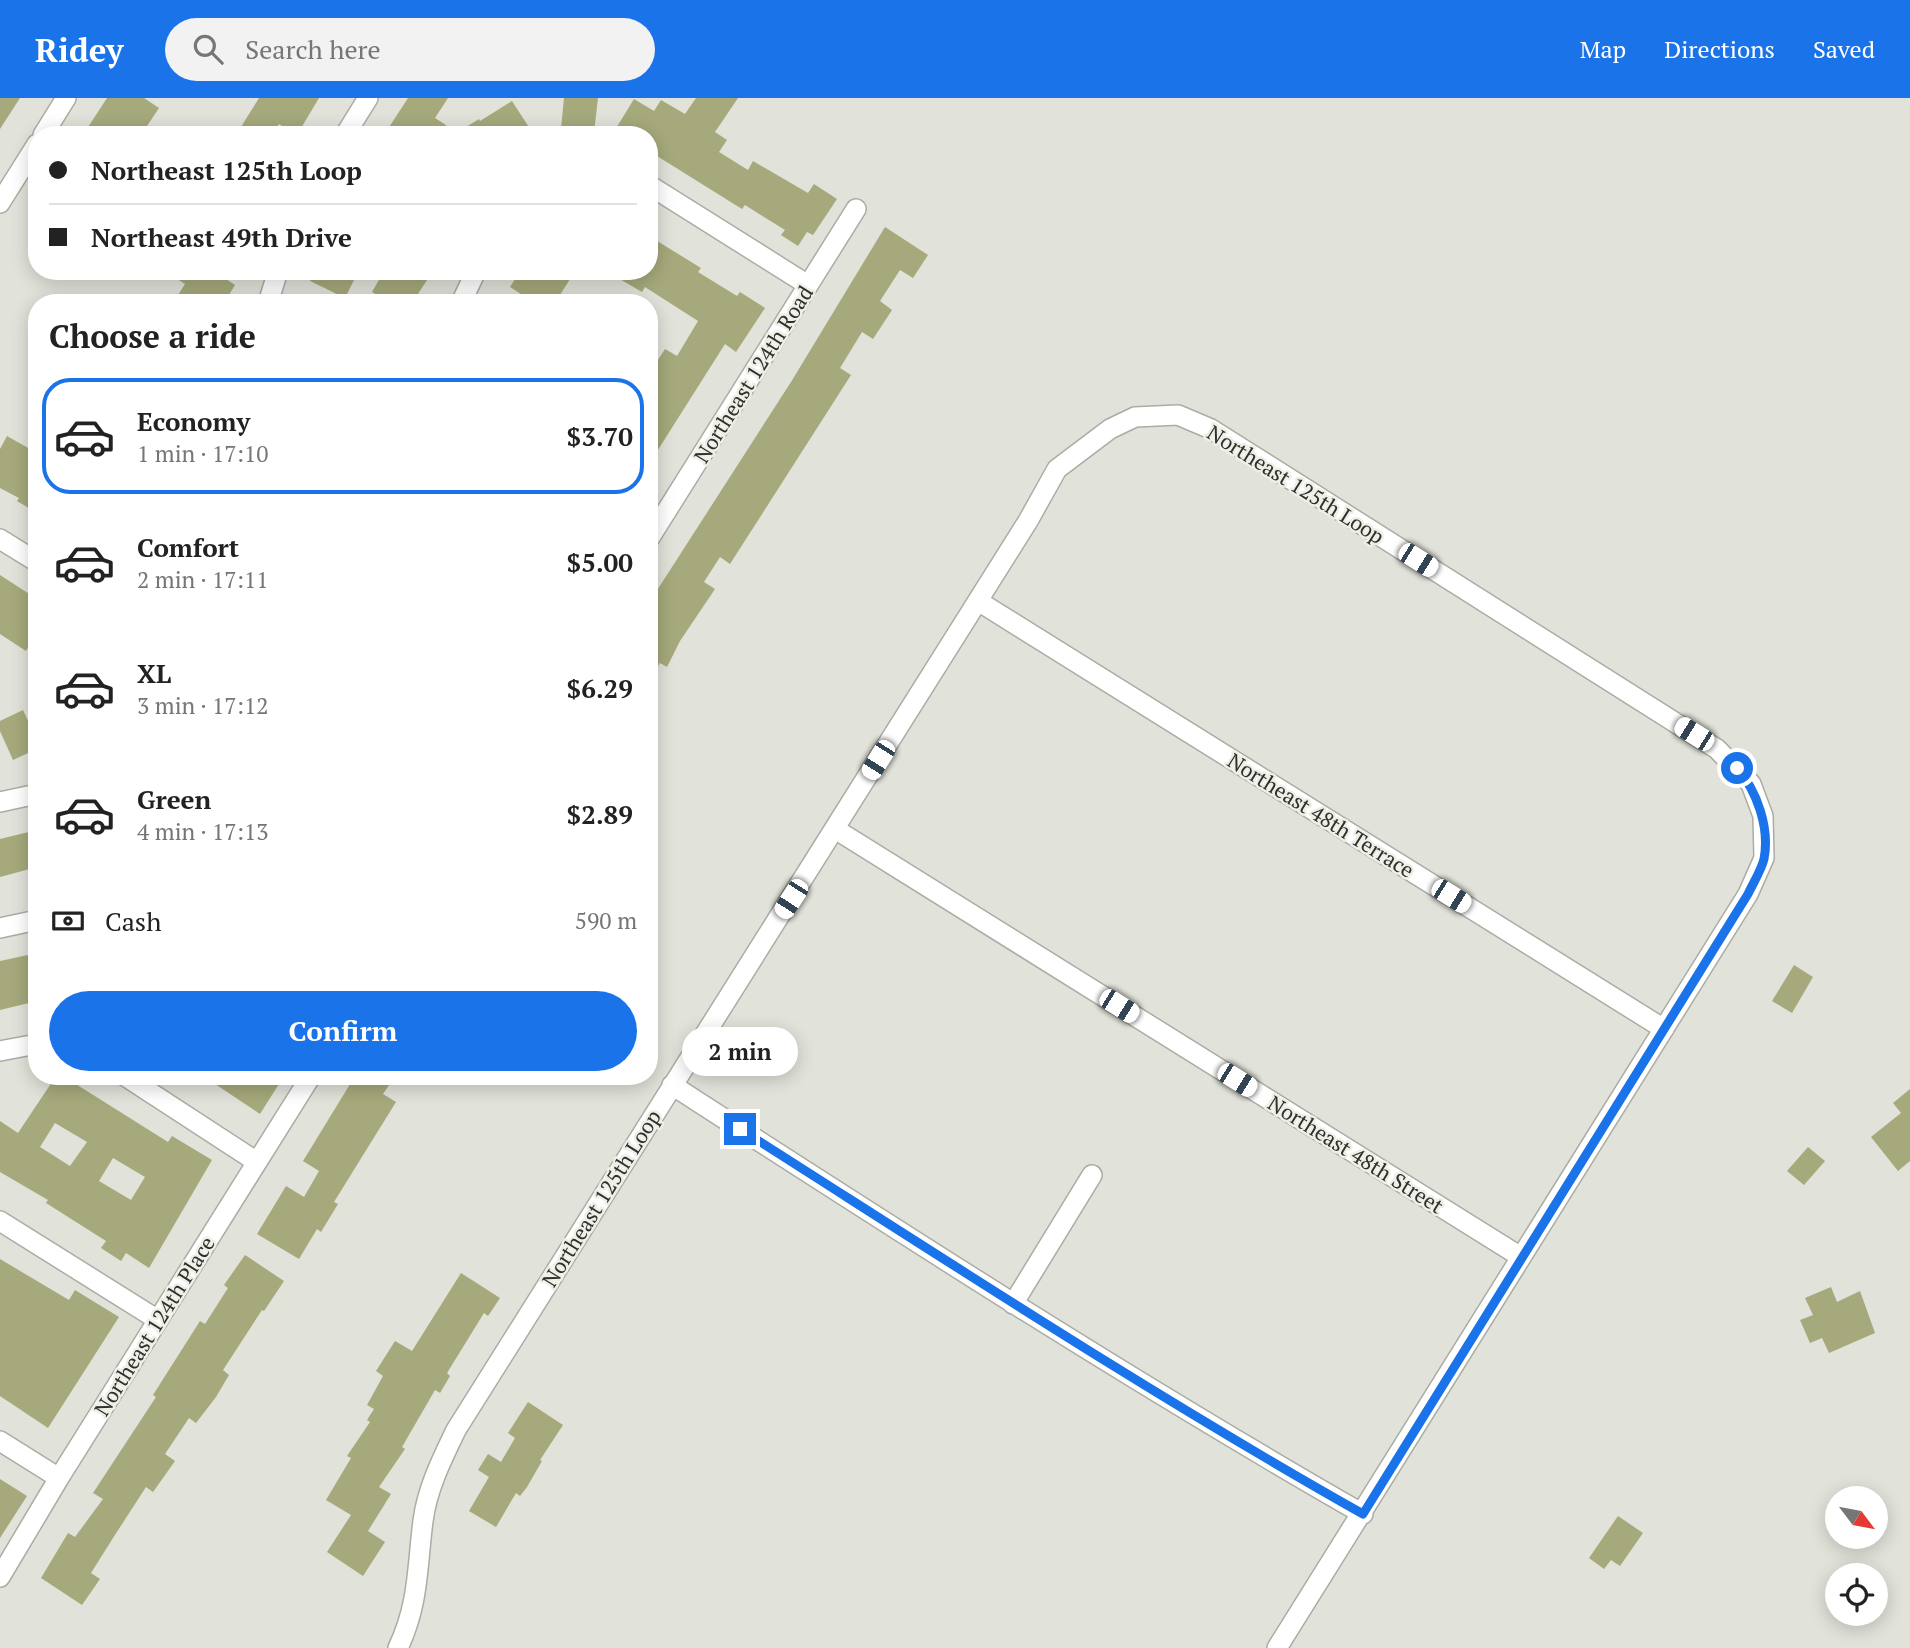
<!DOCTYPE html>
<meta charset="utf-8">
<style>
:root{--surface:#fff;--page:#f2f2f2;--text:#222;--muted:#767676;--line:#e0e0e0;--accent:#1a73e8}
body{margin:0;font-family:"PT Serif",serif;background:var(--page);color:var(--text);height:100vh;display:flex;flex-direction:column;font-size:26px;white-space:nowrap}
*{box-sizing:border-box;margin:0}
p{font-size:23px;color:var(--muted)}
.icon{flex:none;width:38px;height:38px;fill:none;stroke:currentColor;stroke-width:2;stroke-linecap:round;stroke-linejoin:round}
.map{position:relative;flex:1;overflow:hidden}
.details{position:absolute;left:28px;top:196px;width:630px;height:791px;display:flex;flex-direction:column;background:var(--surface);border-radius:28px;box-shadow:0 4px 18px #0003}
.details>*{flex:none}
.hud{position:absolute;left:28px;top:28px;width:630px;height:154px;border-radius:28px;box-shadow:0 4px 18px #0003;display:grid;align-content:center;height:154px;padding:0 21px;background:var(--surface)}
.needle{width:46px;rotate:122deg}
.tools{position:absolute;left:1825px;top:1388px;display:grid;gap:14px}
.tools a{display:grid;place-items:center;width:63px;height:63px;border-radius:50%;background:var(--surface);box-shadow:0 4px 18px #0003;font-size:35px}
.end{position:absolute;width:32px;height:32px;margin:-16px;border:9px solid #1a73e8;background:#fff;box-shadow:0 0 0 4px #fff}
.from{border-radius:50%}
.bubble{position:absolute;height:49px;border-radius:24px;background:var(--surface);box-shadow:0 4px 18px #0003;font-size:23px;font-weight:800;line-height:49px;text-align:center}
.car{position:absolute;width:21px;height:42px;margin:-21px -10px;border-radius:9px;box-shadow:0 0 5px 2px #0007;background:linear-gradient(#fff 24%,#345 0 40%,#fff 0 76%,#345 0 86%,#fff 0)}
.hud b{display:flex;align-items:center;gap:24px;height:66px;font-size:26px}
.hud b+b{border-top:2px solid var(--line)}
.hud i{width:18px;height:18px;background:var(--text)}
ul{padding:0;list-style:none}
li{display:flex;align-items:center;gap:21px;height:116px;margin:0 14px 10px;padding:0 7px;border:4px solid transparent;border-radius:28px}
li div{flex:1}
li b{display:block;font-size:26px}
li em{font-style:normal;font-weight:800}
li.on{border-color:var(--accent)}
li>.icon{width:63px;height:63px;stroke-width:1.5}
h2{padding:0 21px;font-size:32px;line-height:84px}
.pay{display:flex;align-items:center;gap:18px;height:77px;padding:0 21px;font-size:26px}
.pay p{margin-inline-start:auto}
.primary-button{display:flex;gap:14px;margin-top:auto;padding:14px 21px}
.primary-button a{flex:1;height:80px;border-radius:42px;background:var(--accent);color:#fff;font-size:28px;font-weight:800;line-height:80px;text-align:center}
header{display:flex;align-items:center;gap:42px;box-sizing:border-box;height:98px;padding:0 35px;background:var(--accent);color:#fff}
header strong{font-size:33px}
nav{display:flex;gap:38px;margin-inline-start:auto;font-size:24px}
.search{width:490px;height:63px;background:var(--page);display:flex;align-items:center;gap:18px;box-sizing:border-box;padding:0 24px;border-radius:38px;color:var(--muted);font-size:26px}
.map>svg:first-child{display:block}
.building{fill:#a6a97b;fill-rule:evenodd}
.lines{fill:none;stroke-linecap:round;stroke-linejoin:round}
.street-casing{stroke:#abaca4;stroke-width:22}
.street{stroke:#fff;stroke-width:19}
.route{stroke:#1a73e8;stroke-width:9}
.labels{text-anchor:middle;dominant-baseline:central;stroke-width:5;stroke-linejoin:round;paint-order:stroke}
.street-label{font-size:21px;fill:#2f2f2c;stroke:#eeefe6}
</style>
<header>
<strong>Ridey</strong>
<div class="search"><svg class="icon" aria-label="search" viewBox="0 0 24 24"><circle cx="10" cy="10" r="6"/><path d="M15 15l6 6"/></svg>Search here</div>
<nav><a>Map</a><a>Directions</a><a>Saved</a></nav>
</header>
<div class="map">
<svg width="1910" height="1550" viewBox="0 0 1910 1550">
<rect width="100%" height="100%" fill="#e1e2d9"/>
<path class="building" d="M 0,0 L 20,0 L 0,31 Z
M 107,0 L 144,0 L 159,10 L 141,37 L 83,37 Z
M 259,0 L 319,0 L 297,37 L 279,26 L 272,37 L 236,37 Z
M 408,0 L 448,0 L 435,20 L 446,27 L 440,37 L 384,37 Z
M 564,0 L 598,0 L 594,35 L 561,31 Z
M 696,0 L 738,0 L 715,34 L 727,42 L 719,54 L 748,72 L 753,63 L 808,95 L 814,86 L 837,101 L 813,137 L 807,134 L 798,148 L 781,137 L 785,132 L 745,107 L 742,111 L 649,53 L 649,37 L 623,37 L 615,32 L 634,1 L 654,13 L 661,2 L 685,16 Z
M 512,3 L 534,37 L 453,37 L 479,21 L 480,23 Z
M 885,129 L 928,157 L 913,180 L 900,172 L 880,203 L 892,212 L 873,241 L 862,234 L 840,270 L 851,277 L 730,466 L 720,459 L 704,484 L 715,491 L 680,543 L 667,569 L 660,565 L 649,582 L 649,508 L 656,498 L 654,497 L 791,284 Z
M 649,138 L 701,170 L 698,174 L 737,198 L 740,194 L 765,210 L 736,254 L 725,246 L 649,366 L 649,276 L 665,251 L 677,258 L 698,223 L 645,189 L 642,194 L 606,173 L 649,173 Z
M 165,173 L 214,173 L 235,187 L 224,205 L 173,205 L 185,186 Z
M 315,173 L 336,173 L 354,182 L 345,200 L 310,183 Z
M 384,173 L 433,173 L 412,205 L 391,205 L 372,194 Z
M 520,173 L 575,173 L 555,205 L 535,205 L 510,189 Z
M 7,338 L 37,355 L 37,415 L 17,403 L 19,400 L 0,390 L 0,351 Z
M 0,477 L 37,501 L 37,550 L 30,546 L 26,553 L 0,536 Z
M 23,612 L 37,642 L 37,651 L 13,662 L 0,633 L 0,623 Z
M 37,732 L 37,769 L 0,779 L 0,741 Z
M 37,855 L 37,903 L 0,912 L 0,863 Z
M 1794,867 L 1813,879 L 1792,915 L 1772,903 Z
M 56,978 L 63,978 L 168,1044 L 172,1038 L 212,1062 L 149,1170 L 126,1155 L 121,1163 L 101,1150 L 106,1143 L 46,1105 L 48,1102 L 0,1074 L 0,1023 L 18,1035 ZM 55,1025 L 87,1044 L 70,1068 L 40,1049 ZM 113,1060 L 145,1079 L 131,1102 L 99,1083 Z
M 203,978 L 284,978 L 260,1016 Z
M 355,978 L 395,978 L 383,996 L 396,1004 L 334,1104 L 338,1106 L 321,1134 L 317,1131 L 299,1161 L 257,1136 L 286,1088 L 304,1099 L 319,1073 L 303,1063 Z
M 1910,991 L 1910,1063 L 1898,1073 L 1871,1039 L 1901,1015 L 1893,1005 Z
M 1808,1049 L 1825,1063 L 1804,1087 L 1787,1073 Z
M 245,1157 L 284,1183 L 264,1213 L 262,1212 L 223,1272 L 229,1277 L 216,1299 L 196,1325 L 189,1320 L 165,1356 L 175,1363 L 153,1394 L 146,1389 L 113,1440 L 91,1475 L 100,1481 L 82,1507 L 41,1480 L 68,1435 L 75,1439 L 103,1401 L 93,1395 L 156,1299 L 153,1297 L 200,1223 L 205,1226 L 228,1190 L 224,1187 Z
M 0,1161 L 69,1202 L 75,1192 L 119,1219 L 48,1330 L 0,1298 Z
M 461,1175 L 500,1200 L 488,1218 L 484,1215 L 447,1275 L 450,1278 L 440,1295 L 435,1292 L 402,1349 L 405,1351 L 379,1389 L 391,1396 L 368,1433 L 385,1444 L 363,1478 L 327,1454 L 351,1417 L 326,1402 L 351,1360 L 347,1358 L 370,1324 L 367,1322 L 374,1311 L 367,1307 L 383,1278 L 376,1273 L 395,1243 L 412,1253 Z
M 1831,1189 L 1837,1204 L 1860,1193 L 1875,1235 L 1829,1255 L 1822,1240 L 1810,1245 L 1800,1222 L 1813,1217 L 1805,1200 Z
M 528,1304 L 563,1327 L 540,1362 L 542,1363 L 527,1389 L 520,1398 L 516,1395 L 496,1429 L 469,1413 L 489,1379 L 478,1372 L 488,1356 L 501,1364 L 515,1340 L 508,1335 Z
M 0,1381 L 27,1398 L 0,1440 Z
M 1618,1418 L 1643,1435 L 1620,1468 L 1611,1462 L 1604,1471 L 1589,1460 Z"/>
<g class="lines">
<defs>
<path id="street" d="M 43,37 L 66,0
M 345,37 L 368,0
M 649,87 L 808,187
M 0,105 L 37,46
M 268,205 L 278,173
M 461,205 L 476,173
M 0,441 L 37,464
M 649,441 L 856,111
M 978,503 L 1664,931
M 0,704 L 37,696
M 835,731 L 1521,1159
M 0,830 L 37,822
M 0,953 L 37,946
M 125,978 L 257,1064
M 672,987 C 900,1134 1127,1281 1363,1416
M 0,1123 L 158,1222
M 1013,1206 L 1092,1077
M 0,1343 L 59,1380
M 0,1479 L 59,1380 L 311,978
M 398,1550 C 419,1506 417,1469 423,1423 C 427,1391 442,1361 456,1332 L 1028,423 L 1057,371 L 1110,331 L 1135,319 L 1178,317 L 1211,331 L 1717,651 L 1751,686 L 1763,718 L 1764,760 L 1748,796 L 1277,1550"/>
</defs>
<use href="#street" class="street-casing"/>
<use href="#street" class="street"/>
</g>
<g class="lines">
<path class="route" d="M 740,1031 C 946,1162 1150,1296 1363,1416 L 1748,796 C 1753,785 1761,773 1764,761 C 1770,730 1757,693 1737,670"/>
</g>
<g class="labels">
<g class="street-label">
<text transform="translate(753 276) rotate(-58)">Northeast 124th Road</text>
<text transform="translate(1296 386) rotate(32)">Northeast 125th Loop</text>
<text transform="translate(1321 717) rotate(32)">Northeast 48th Terrace</text>
<text transform="translate(1356 1056) rotate(32)">Northeast 48th Street</text>
<text transform="translate(601 1100) rotate(-58)">Northeast 125th Loop</text>
<text transform="translate(154 1228) rotate(-58)">Northeast 124th Place</text>
</g>
</g>
</svg>
<div class="tools">
<a><svg class="needle" viewBox="-14 -14 28 28"><path d="M0-13l5 13h-10z" fill="#e53935"/><path d="M0 13l5-13h-10z" fill="#767676"/></svg></a>
<a><svg class="icon" aria-label="locate" viewBox="0 0 24 24"><circle cx="12" cy="12" r="6"/><path d="M12 2v4M12 18v4M2 12h4M18 12h4"/></svg></a>
</div>
<i class="end from" style="left:1737px;top:670px"></i>
<i class="end" style="left:740px;top:1031px"></i>
<div class="bubble" style="left:682px;top:929px;width:116px">2 min</div>
<i class="car" style="left:1418px;top:462px;rotate:122deg"></i>
<i class="car" style="left:1694px;top:636px;rotate:302deg"></i>
<i class="car" style="left:878px;top:662px;rotate:212deg"></i>
<i class="car" style="left:1451px;top:798px;rotate:122deg"></i>
<i class="car" style="left:791px;top:801px;rotate:213deg"></i>
<i class="car" style="left:1119px;top:908px;rotate:122deg"></i>
<i class="car" style="left:1237px;top:982px;rotate:122deg"></i>
<div class="hud">
<b><i class="from"></i>Northeast 125th Loop</b>
<b><i></i>Northeast 49th Drive</b>
</div>
<section class="details">
<h2>Choose a ride</h2>
<ul>
<li class="on"><svg class="icon" aria-label="car" viewBox="0 0 24 24"><path d="M5 17H2v-5l4-1 3-4h7l3 4 3 1v5h-3M9 17h6M6 11h13"/><circle cx="7" cy="17" r="2"/><circle cx="17" cy="17" r="2"/></svg><div><b>Economy</b><p>1 min · 17:10</p></div><em>$3.70</em></li>
<li><svg class="icon" aria-label="car" viewBox="0 0 24 24"><path d="M5 17H2v-5l4-1 3-4h7l3 4 3 1v5h-3M9 17h6M6 11h13"/><circle cx="7" cy="17" r="2"/><circle cx="17" cy="17" r="2"/></svg><div><b>Comfort</b><p>2 min · 17:11</p></div><em>$5.00</em></li>
<li><svg class="icon" aria-label="car" viewBox="0 0 24 24"><path d="M5 17H2v-5l4-1 3-4h7l3 4 3 1v5h-3M9 17h6M6 11h13"/><circle cx="7" cy="17" r="2"/><circle cx="17" cy="17" r="2"/></svg><div><b>XL</b><p>3 min · 17:12</p></div><em>$6.29</em></li>
<li><svg class="icon" aria-label="car" viewBox="0 0 24 24"><path d="M5 17H2v-5l4-1 3-4h7l3 4 3 1v5h-3M9 17h6M6 11h13"/><circle cx="7" cy="17" r="2"/><circle cx="17" cy="17" r="2"/></svg><div><b>Green</b><p>4 min · 17:13</p></div><em>$2.89</em></li>
</ul>
<div class="pay"><svg class="icon" aria-label="cash" viewBox="0 0 24 24"><path d="M3 7h18v10H3z"/><circle cx="12" cy="12" r="2"/></svg>Cash<p>590 m</p></div>
<div class="primary-button"><a>Confirm</a></div>
</section>
</div>
